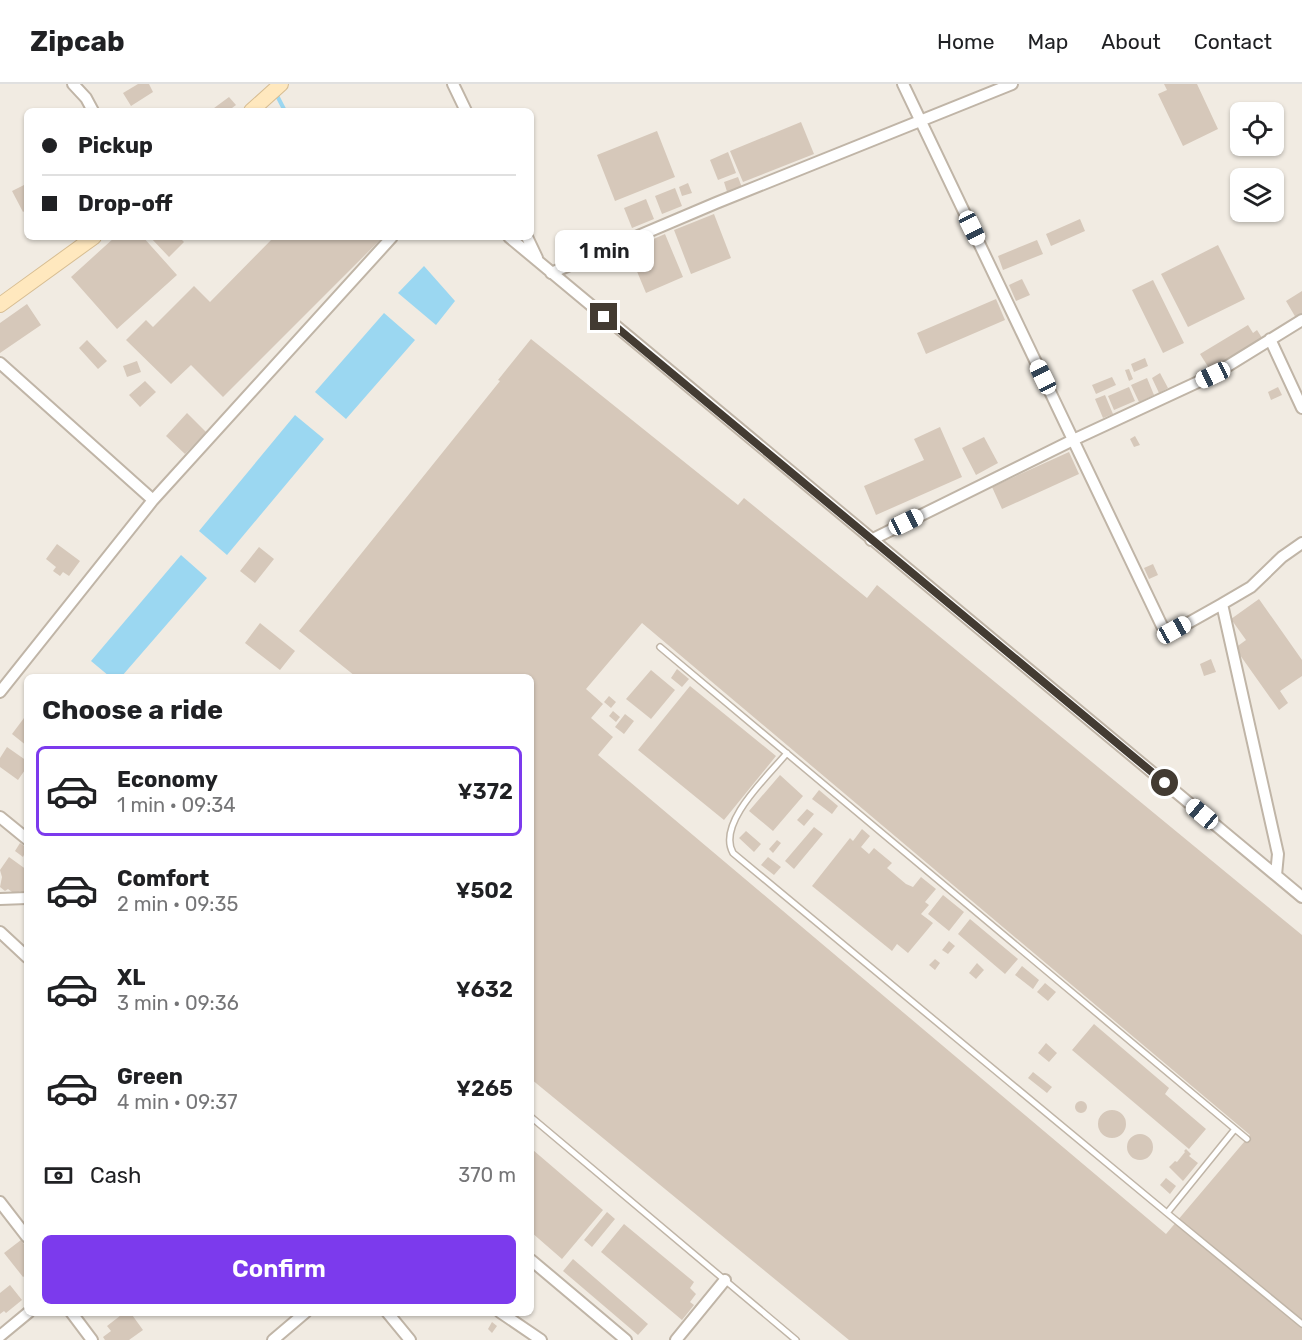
<!DOCTYPE html>
<meta charset="utf-8">
<style>
:root{--surface:#fff;--page:#f6f6f6;--text:#202124;--muted:#757577;--line:#e0e0e0;--accent:#7c3aed}
body{margin:0;font-family:Rubik,sans-serif;background:var(--page);color:var(--text);height:100vh;display:flex;flex-direction:column;font-size:22px;white-space:nowrap}
*{box-sizing:border-box;margin:0}
p{font-size:20px;color:var(--muted)}
.icon{flex:none;width:33px;height:33px;fill:none;stroke:currentColor;stroke-width:2;stroke-linecap:round;stroke-linejoin:round}
.map{position:relative;flex:1;overflow:hidden}
.sheet{position:absolute;left:24px;top:590px;width:510px;height:642px;display:flex;flex-direction:column;background:var(--surface);border-radius:9px;box-shadow:0 2px 4px #0004}
.sheet>*{flex:none}
.top-card{position:absolute;left:24px;top:24px;width:510px;height:132px;border-radius:9px;box-shadow:0 2px 4px #0004;display:grid;align-content:center;height:132px;padding:0 18px;background:var(--surface)}
.fabs{position:absolute;left:1230px;top:18px;display:grid;gap:12px}
.fabs a{display:grid;place-items:center;width:54px;height:54px;border-radius:9px;background:var(--surface);box-shadow:0 2px 4px #0004;font-size:30px}
.end{position:absolute;width:27px;height:27px;margin:-14px;border:8px solid #433b32;background:#fff;box-shadow:0 0 0 3px #fff}
.from{border-radius:50%}
.bubble{position:absolute;height:42px;border-radius:9px;background:var(--surface);box-shadow:0 2px 4px #0004;font-size:20px;font-weight:600;line-height:42px;text-align:center}
.car{position:absolute;width:18px;height:36px;margin:-18px -9px;border-radius:8px;box-shadow:0 0 4px 2px #0007;background:linear-gradient(#fff 24%,#345 0 40%,#fff 0 76%,#345 0 86%,#fff 0)}
.top-card b{display:flex;align-items:center;gap:21px;height:57px;font-size:22px}
.top-card b+b{border-top:2px solid var(--line)}
.top-card i{width:15px;height:15px;background:var(--text)}
ul{padding:0;list-style:none}
li{display:flex;align-items:center;gap:18px;height:90px;margin:0 12px 9px;padding:0 6px;border:3px solid transparent;border-radius:9px}
li div{flex:1}
li b{display:block;font-size:22px}
li em{font-style:normal;font-weight:600}
li.active{border-color:var(--accent)}
li>.icon{width:54px;height:54px;stroke-width:1.5}
h2{padding:0 18px;font-size:27px;line-height:72px}
.pay{display:flex;align-items:center;gap:15px;height:66px;padding:0 18px;font-size:22px}
.pay p{margin-inline-start:auto}
.primary-button{display:flex;gap:12px;margin-top:auto;padding:12px 18px}
.primary-button a{flex:1;height:69px;border-radius:9px;background:var(--accent);color:#fff;font-size:24px;font-weight:600;line-height:69px;text-align:center}
header{display:flex;align-items:center;gap:36px;box-sizing:border-box;height:84px;padding:0 30px;background:var(--surface);border-bottom:2px solid var(--line)}
header strong{font-size:28px}
nav{display:flex;gap:33px;margin-inline-start:auto;font-size:21px}
.map>svg:first-child{display:block}
.water{fill:#9bd7f1}
.lines{fill:none;stroke-linecap:round;stroke-linejoin:round}
.stream{stroke:#9bd7f1;stroke-width:4}
.building{fill:#d6c8ba;fill-rule:evenodd}
.lane-casing{stroke:#c0b5a7;stroke-width:8}
.street-casing{stroke:#c0b5a7;stroke-width:14}
.secondary-casing{stroke:#d7bd92;stroke-width:16}
.lane{stroke:#fff;stroke-width:5}
.street{stroke:#fff;stroke-width:10}
.secondary{stroke:#ffe8be;stroke-width:14}
.route{stroke:#433b32;stroke-width:8}
</style>
<header>
<strong>Zipcab</strong>
<nav><a>Home</a><a>Map</a><a>About</a><a>Contact</a></nav>
</header>
<div class="map">
<svg width="1302" height="1256" viewBox="0 0 1302 1256">
<rect width="100%" height="100%" fill="#f1ebe2"/>
<path class="water" d="M 424,182 L 455,217 L 436,241 L 398,209 Z
M 384,229 L 415,256 L 346,335 L 315,308 Z
M 295,331 L 324,355 L 227,471 L 199,447 Z
M 181,471 L 207,494 L 122,592 L 109,592 L 91,577 Z"/>
<g class="lines">
<path class="stream" d="M 271,0 L 285,27"/>
</g>
<path class="building" d="M 138,0 L 149,0 L 153,8 L 131,22 L 123,9 Z
M 1164,0 L 1197,0 L 1218,45 L 1183,62 L 1158,10 L 1167,6 Z
M 229,13 L 236,21 L 228,27 L 210,27 Z
M 801,38 L 814,70 L 743,98 L 730,67 Z
M 657,47 L 675,93 L 615,117 L 597,71 Z
M 728,68 L 736,89 L 718,96 L 710,76 Z
M 738,93 L 743,106 L 728,111 L 724,98 Z
M 688,99 L 692,109 L 682,112 L 679,103 Z
M 24,101 L 27,107 L 27,125 L 23,128 L 12,107 Z
M 675,104 L 682,122 L 662,130 L 655,112 Z
M 646,115 L 654,135 L 632,144 L 624,124 Z
M 714,130 L 731,174 L 691,190 L 674,146 Z
M 1080,135 L 1085,147 L 1051,162 L 1046,150 Z
M 665,150 L 683,193 L 646,209 L 628,166 Z
M 115,153 L 143,153 L 177,191 L 117,245 L 71,193 Z
M 150,153 L 185,153 L 182,156 L 184,158 L 169,173 Z
M 274,153 L 379,153 L 381,155 L 223,313 L 191,281 L 171,300 L 126,256 L 146,236 L 153,243 L 194,202 L 210,218 Z
M 1037,156 L 1043,170 L 1003,186 L 998,172 Z
M 1218,161 L 1245,215 L 1188,243 L 1161,190 Z
M 1022,195 L 1030,211 L 1016,217 L 1009,201 Z
M 1153,196 L 1184,259 L 1163,269 L 1132,206 Z
M 1302,207 L 1302,231 L 1296,234 L 1286,217 Z
M 996,215 L 1005,236 L 926,270 L 917,249 Z
M 27,220 L 41,241 L 0,269 L 0,239 Z
M 1248,241 L 1253,249 L 1257,246 L 1264,257 L 1212,289 L 1200,270 Z
M 531,255 L 738,421 L 744,414 L 867,514 L 877,501 L 1302,851 L 1302,1256 L 849,1256 L 531,995 L 531,592 L 355,592 L 299,547 L 500,297 L 498,296 ZM 642,539 L 1250,1051 L 1166,1150 L 598,671 L 613,653 L 591,634 L 603,620 L 586,605 Z
M 87,256 L 107,277 L 98,285 L 79,264 Z
M 1145,274 L 1148,282 L 1134,288 L 1131,280 Z
M 137,277 L 141,288 L 127,293 L 123,282 Z
M 1129,285 L 1133,295 L 1129,297 L 1125,286 Z
M 1160,289 L 1168,304 L 1159,309 L 1152,294 Z
M 1112,293 L 1116,301 L 1096,310 L 1092,301 Z
M 1147,294 L 1154,311 L 1139,318 L 1131,301 Z
M 145,297 L 156,308 L 140,323 L 129,311 Z
M 1129,303 L 1135,317 L 1114,326 L 1108,312 Z
M 1278,303 L 1282,311 L 1271,316 L 1268,308 Z
M 1105,311 L 1113,330 L 1103,334 L 1095,315 Z
M 187,329 L 206,348 L 185,370 L 166,352 Z
M 940,343 L 962,393 L 876,431 L 864,402 L 924,376 L 914,355 Z
M 1135,352 L 1140,361 L 1134,363 L 1130,355 Z
M 984,353 L 998,379 L 976,391 L 962,364 Z
M 1069,368 L 1079,390 L 1002,425 L 992,403 Z
M 57,460 L 80,477 L 69,492 L 63,488 L 60,492 L 53,487 L 56,483 L 46,475 Z
M 259,463 L 274,475 L 255,499 L 240,487 Z
M 1153,480 L 1158,491 L 1149,495 L 1144,484 Z
M 1259,515 L 1302,576 L 1302,592 L 1280,607 L 1288,619 L 1279,626 L 1235,564 L 1246,556 L 1231,535 Z
M 260,539 L 295,567 L 280,586 L 245,559 Z
M 1211,575 L 1216,588 L 1204,592 L 1200,580 Z
M 677,585 L 689,595 L 682,603 L 671,594 Z
M 651,586 L 675,606 L 651,635 L 626,615 Z
M 690,602 L 776,672 L 724,736 L 638,666 Z
M 609,612 L 616,618 L 611,624 L 604,618 Z
M 613,627 L 620,633 L 616,638 L 609,632 Z
M 27,630 L 27,662 L 12,650 Z
M 625,630 L 634,637 L 624,650 L 615,643 Z
M 7,663 L 27,677 L 27,683 L 18,696 L 0,683 L 0,674 Z
M 780,691 L 803,712 L 773,747 L 749,727 Z
M 819,706 L 838,722 L 832,730 L 812,715 Z
M 807,725 L 814,730 L 804,742 L 797,736 Z
M 814,743 L 823,750 L 794,785 L 785,777 Z
M 862,745 L 870,752 L 861,763 L 869,770 L 874,764 L 892,779 L 887,784 L 906,800 L 913,803 L 921,793 L 936,805 L 925,818 L 929,821 L 921,830 L 933,839 L 908,869 L 897,860 L 892,867 L 812,802 L 850,754 L 853,757 Z
M 746,747 L 761,760 L 754,768 L 739,754 Z
M 777,756 L 781,759 L 773,769 L 769,765 Z
M 20,759 L 27,764 L 23,773 L 15,767 Z
M 9,773 L 27,786 L 26,811 L 20,807 L 16,811 L 8,805 L 5,807 L 0,803 L 2,793 L 0,786 Z
M 768,773 L 781,783 L 774,791 L 761,781 Z
M 943,811 L 964,828 L 949,847 L 928,830 Z
M 970,835 L 1018,875 L 1005,890 L 958,850 Z
M 949,857 L 955,862 L 948,870 L 942,866 Z
M 935,875 L 940,879 L 935,886 L 929,881 Z
M 977,879 L 984,886 L 976,895 L 969,889 Z
M 1022,882 L 1039,896 L 1033,905 L 1015,891 Z
M 1045,899 L 1056,908 L 1048,917 L 1037,908 Z
M 1094,940 L 1169,1004 L 1165,1010 L 1206,1045 L 1189,1065 L 1072,966 Z
M 1046,959 L 1057,969 L 1049,978 L 1038,969 Z
M 1033,988 L 1052,1003 L 1047,1009 L 1028,994 Z
M1075 1023a6 6 0 1 1 12 0a6 6 0 1 1-12 0Z
M1098 1040a14 14 0 1 1 28 0a14 14 0 1 1-28 0Z
M1127 1063a13 13 0 1 1 26 0a13 13 0 1 1-26 0Z
M 1186,1065 L 1191,1070 L 1189,1072 L 1198,1079 L 1183,1097 L 1169,1083 L 1175,1077 L 1177,1078 L 1185,1068 L 1184,1067 Z
M 533,1066 L 603,1126 L 562,1175 L 531,1148 L 531,1067 Z
M 1166,1094 L 1176,1102 L 1170,1110 L 1160,1101 Z
M 607,1128 L 615,1135 L 592,1163 L 584,1156 Z
M 624,1140 L 694,1198 L 690,1204 L 696,1210 L 690,1218 L 694,1221 L 682,1236 L 601,1168 Z
M 21,1156 L 27,1164 L 27,1190 L 23,1193 L 4,1169 Z
M 573,1175 L 648,1240 L 638,1251 L 563,1187 Z
M 10,1201 L 22,1216 L 6,1229 L 4,1227 L 0,1230 L 0,1209 Z
M 125,1228 L 130,1228 L 143,1246 L 129,1256 L 105,1256 L 103,1253 L 111,1247 L 107,1242 Z
M 492,1238 L 497,1242 L 492,1249 L 488,1245 Z"/>
<g class="lines">
<defs>
<path id="lane" d="M 660,563 L 1247,1055
M 787,669 C 769,691 716,739 733,769 L 1167,1129 L 1235,1045
M 531,1033 L 796,1256
M 1167,1129 L 1302,1240"/>
<path id="street" d="M 73,0 L 86,14 L 93,27
M 453,0 L 466,27
M 903,0 L 1162,542 L 1167,546 L 1174,547 L 1222,520 L 1278,770 L 1276,791
M 509,153 L 1302,813
M 527,153 L 537,174
M 551,189 L 716,119 L 1012,0
M 1270,255 L 1302,324
M 0,279 L 153,416
M 871,456 L 1073,356 L 1213,291 L 1302,236
M 1222,520 L 1251,503 L 1282,473 L 1302,459
M 0,608 L 153,416 L 392,153
M 0,733 L 27,755
M 0,815 L 27,814
M 0,848 L 27,873
M 0,1118 L 27,1153
M 531,1176 L 626,1256
M 71,1228 L 92,1256
M 387,1228 L 410,1256
M 500,1228 L 541,1256
M 0,1252 L 29,1228
M 273,1256 L 306,1228
M 676,1256 L 725,1196"/>
<path id="secondary" d="M 251,27 L 281,0
M 0,221 L 94,153"/>
</defs>
<use href="#lane" class="lane-casing"/>
<use href="#street" class="street-casing"/>
<use href="#secondary" class="secondary-casing"/>
<use href="#lane" class="lane"/>
<use href="#street" class="street"/>
<use href="#secondary" class="secondary"/>
</g>
<g class="lines">
<path class="route" d="M 604,233 L 1165,699"/>
</g>
</svg>
<div class="fabs">
<a><svg class="icon" aria-label="locate" viewBox="0 0 24 24"><circle cx="12" cy="12" r="6"/><path d="M12 2v4M12 18v4M2 12h4M18 12h4"/></svg></a>
<a><svg class="icon" aria-label="layers" viewBox="0 0 24 24"><path d="M12 4l9 5-9 5-9-5zM3 14l9 5 9-5"/></svg></a>
</div>
<i class="end from" style="left:1165px;top:699px"></i>
<i class="end" style="left:604px;top:233px"></i>
<div class="bubble" style="left:555px;top:146px;width:99px">1 min</div>
<i class="car" style="left:972px;top:144px;rotate:154deg"></i>
<i class="car" style="left:1213px;top:291px;rotate:245deg"></i>
<i class="car" style="left:1043px;top:293px;rotate:334deg"></i>
<i class="car" style="left:906px;top:438px;rotate:64deg"></i>
<i class="car" style="left:1174px;top:546px;rotate:61deg"></i>
<i class="car" style="left:1202px;top:730px;rotate:310deg"></i>
<div class="top-card">
<b><i class="from"></i>Pickup</b>
<b><i></i>Drop-off</b>
</div>
<section class="sheet">
<h2>Choose a ride</h2>
<ul>
<li class="active"><svg class="icon" aria-label="car" viewBox="0 0 24 24"><path d="M5 17H2v-5l4-1 3-4h7l3 4 3 1v5h-3M9 17h6M6 11h13"/><circle cx="7" cy="17" r="2"/><circle cx="17" cy="17" r="2"/></svg><div><b>Economy</b><p>1 min · 09:34</p></div><em>¥372</em></li>
<li><svg class="icon" aria-label="car" viewBox="0 0 24 24"><path d="M5 17H2v-5l4-1 3-4h7l3 4 3 1v5h-3M9 17h6M6 11h13"/><circle cx="7" cy="17" r="2"/><circle cx="17" cy="17" r="2"/></svg><div><b>Comfort</b><p>2 min · 09:35</p></div><em>¥502</em></li>
<li><svg class="icon" aria-label="car" viewBox="0 0 24 24"><path d="M5 17H2v-5l4-1 3-4h7l3 4 3 1v5h-3M9 17h6M6 11h13"/><circle cx="7" cy="17" r="2"/><circle cx="17" cy="17" r="2"/></svg><div><b>XL</b><p>3 min · 09:36</p></div><em>¥632</em></li>
<li><svg class="icon" aria-label="car" viewBox="0 0 24 24"><path d="M5 17H2v-5l4-1 3-4h7l3 4 3 1v5h-3M9 17h6M6 11h13"/><circle cx="7" cy="17" r="2"/><circle cx="17" cy="17" r="2"/></svg><div><b>Green</b><p>4 min · 09:37</p></div><em>¥265</em></li>
</ul>
<div class="pay"><svg class="icon" aria-label="cash" viewBox="0 0 24 24"><path d="M3 7h18v10H3z"/><circle cx="12" cy="12" r="2"/></svg>Cash<p>370 m</p></div>
<div class="primary-button"><a>Confirm</a></div>
</section>
</div>
